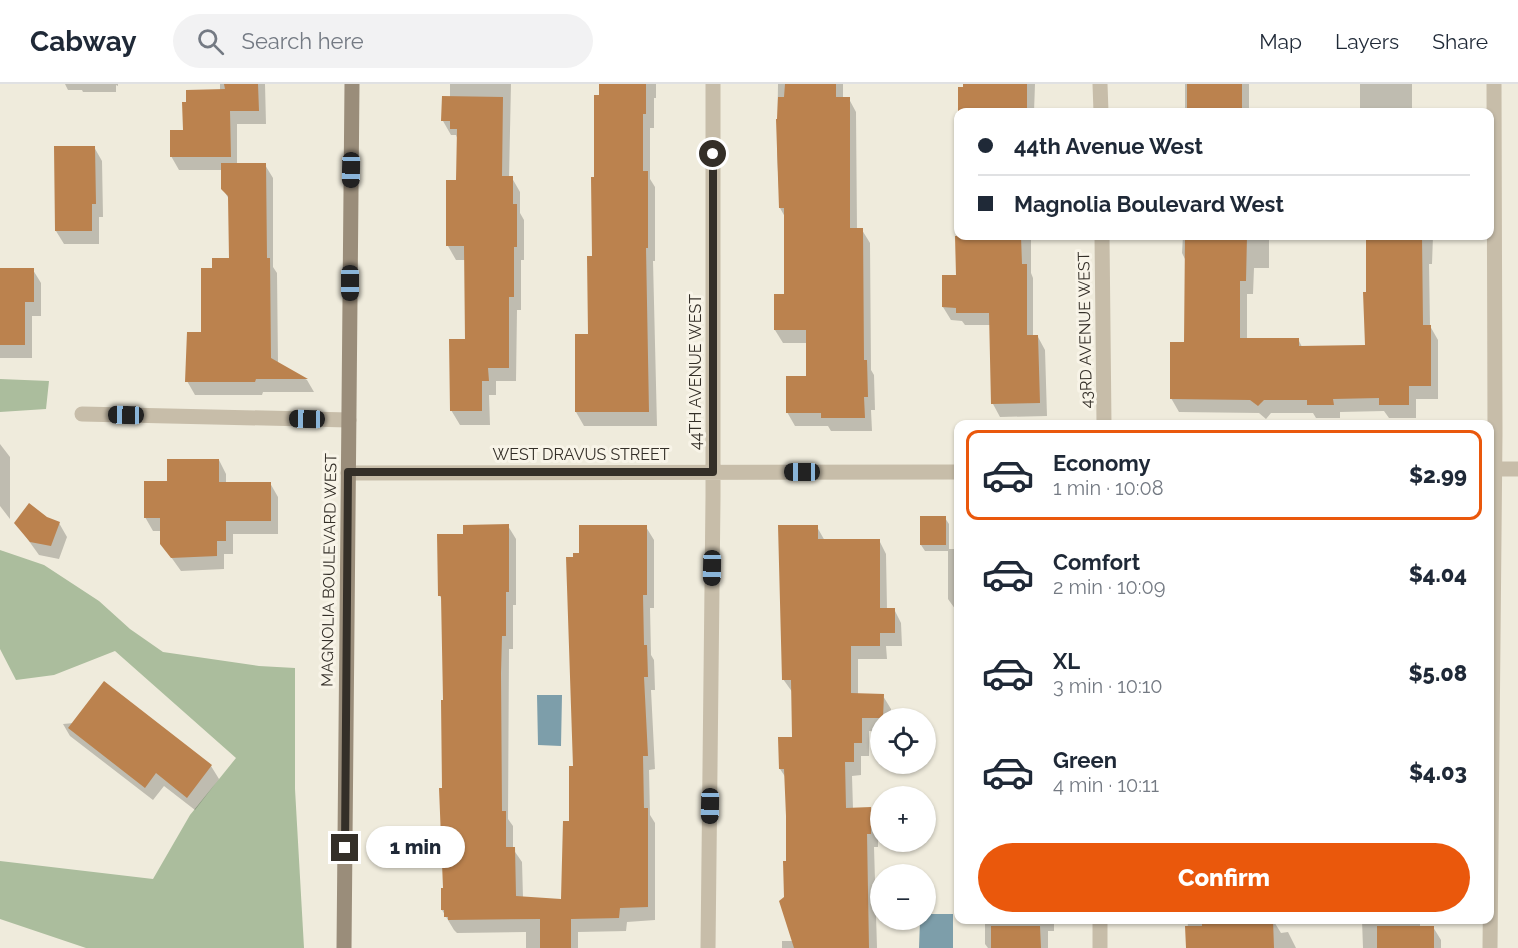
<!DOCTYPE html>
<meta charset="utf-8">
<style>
:root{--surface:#fff;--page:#f2f2f3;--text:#1f2937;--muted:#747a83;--line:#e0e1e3;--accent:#ea580c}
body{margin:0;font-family:Raleway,sans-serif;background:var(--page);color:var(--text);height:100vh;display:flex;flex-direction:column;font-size:22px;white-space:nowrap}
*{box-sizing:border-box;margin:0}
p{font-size:20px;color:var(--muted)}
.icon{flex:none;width:33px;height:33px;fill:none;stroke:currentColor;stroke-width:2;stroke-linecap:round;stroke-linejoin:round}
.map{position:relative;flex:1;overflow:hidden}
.details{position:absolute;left:954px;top:336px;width:540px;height:504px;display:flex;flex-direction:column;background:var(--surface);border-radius:12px;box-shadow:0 2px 4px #0004}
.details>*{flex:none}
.banner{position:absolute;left:954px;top:24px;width:540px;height:132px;border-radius:12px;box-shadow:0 2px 4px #0004;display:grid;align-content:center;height:132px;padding:0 24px;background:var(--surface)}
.fabs{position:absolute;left:870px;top:624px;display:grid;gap:12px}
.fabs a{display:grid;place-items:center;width:66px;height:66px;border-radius:50%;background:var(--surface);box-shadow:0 2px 4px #0004;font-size:30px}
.end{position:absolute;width:27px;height:27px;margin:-14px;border:8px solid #342f28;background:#fff;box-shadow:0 0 0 3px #fff}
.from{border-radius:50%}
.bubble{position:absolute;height:42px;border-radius:21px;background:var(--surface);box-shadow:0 2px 4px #0004;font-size:20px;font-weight:800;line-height:42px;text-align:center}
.car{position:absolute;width:18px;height:36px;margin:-18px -9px;border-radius:8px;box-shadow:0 0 4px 2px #0007;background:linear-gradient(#222 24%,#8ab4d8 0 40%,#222 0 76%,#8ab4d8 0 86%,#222 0)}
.banner b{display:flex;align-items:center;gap:21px;height:57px;font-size:22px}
.banner b+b{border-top:2px solid var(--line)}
.banner i{width:15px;height:15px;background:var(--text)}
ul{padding:10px 0 0;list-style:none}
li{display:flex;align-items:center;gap:18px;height:90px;margin:0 12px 9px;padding:0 12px;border:3px solid transparent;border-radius:12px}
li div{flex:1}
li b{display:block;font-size:22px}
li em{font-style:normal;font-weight:800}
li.on{border-color:var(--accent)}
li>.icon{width:54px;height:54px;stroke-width:1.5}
.button{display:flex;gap:12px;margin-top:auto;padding:12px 24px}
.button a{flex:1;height:69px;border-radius:36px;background:var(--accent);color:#fff;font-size:24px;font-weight:800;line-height:69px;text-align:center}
header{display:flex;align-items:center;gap:36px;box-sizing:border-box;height:84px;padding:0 30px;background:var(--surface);border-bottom:2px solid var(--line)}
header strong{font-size:28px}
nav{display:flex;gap:33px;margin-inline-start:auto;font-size:21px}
.search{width:420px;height:54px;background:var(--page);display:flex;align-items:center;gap:15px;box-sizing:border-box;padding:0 21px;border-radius:33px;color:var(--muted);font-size:22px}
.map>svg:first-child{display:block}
.green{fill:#abbd9d}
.water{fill:#7d9eaa}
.shadow{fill:#0003}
.building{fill:#bb824e}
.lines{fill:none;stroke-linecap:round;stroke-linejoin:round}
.street{stroke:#c7bda9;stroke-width:15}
.secondary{stroke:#9a8d7a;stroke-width:15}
.route{stroke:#342f28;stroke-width:8}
.labels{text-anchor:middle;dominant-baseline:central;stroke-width:6;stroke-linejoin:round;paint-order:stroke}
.street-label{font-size:16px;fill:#342f28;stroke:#f8f4e8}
</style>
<header>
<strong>Cabway</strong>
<div class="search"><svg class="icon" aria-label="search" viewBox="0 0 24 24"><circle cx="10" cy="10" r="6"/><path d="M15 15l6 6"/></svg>Search here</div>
<nav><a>Map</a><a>Layers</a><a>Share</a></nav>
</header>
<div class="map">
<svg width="1518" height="864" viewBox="0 0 1518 864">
<rect width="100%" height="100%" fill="#efebdc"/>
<path class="green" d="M 0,295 L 49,297 L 46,325 L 0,328 Z
M 0,466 L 44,481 L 99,517 L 130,545 L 163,568 L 259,582 L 295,584 L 295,705 L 304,864 L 86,864 L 0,835 L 0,777 L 153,795 L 190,731 L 236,674 L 115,567 L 54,591 L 16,596 L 0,565 Z"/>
<path class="water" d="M 537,611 L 562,611 L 561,662 L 538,661 Z
M 926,830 L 953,830 L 953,864 L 919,864 L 920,836 L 926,836 Z"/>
<path class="shadow" d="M 65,0 L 118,0 L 118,2 L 116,1 L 116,8 L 83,8 L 82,6 L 68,6 Z
M 220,0 L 265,0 L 266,40 L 237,40 L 237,81 L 265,81 L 273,94 L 273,183 L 277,189 L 278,280 L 307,296 L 314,308 L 263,308 L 262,311 L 195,311 L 187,297 L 203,249 L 214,186 L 231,175 L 230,117 L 223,105 L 223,86 L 179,86 L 171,72 L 184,48 L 220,7 Z
M 450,0 L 511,0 L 509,94 L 512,94 L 520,108 L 520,129 L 524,136 L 524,176 L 521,176 L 521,226 L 517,226 L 516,297 L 496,297 L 496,311 L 489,311 L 490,341 L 460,341 L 451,326 L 466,257 L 466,176 L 456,176 L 448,162 L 457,98 L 458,56 L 456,51 L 451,51 L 443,37 L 450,14 Z
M 601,0 L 656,0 L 656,14 L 654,14 L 654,44 L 650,44 L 650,95 L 655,103 L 655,177 L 653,177 L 657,342 L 584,342 L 576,328 L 589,252 Z
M 778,0 L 843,0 L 843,15 L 849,15 L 856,28 L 857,146 L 862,146 L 870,159 L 871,286 L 874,291 L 875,326 L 871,326 L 872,347 L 831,347 L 828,342 L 795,342 L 787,328 L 808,293 L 808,259 L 783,259 L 775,246 L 785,212 L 785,133 L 780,124 L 777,70 Z
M 964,0 L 1035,0 L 1034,28 L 959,28 L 960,4 L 964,4 Z
M 1185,0 L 1249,0 L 1249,28 L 1185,28 Z
M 1360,0 L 1412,0 L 1412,28 L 1360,28 Z
M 955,43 L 958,43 L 958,152 L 1031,152 L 1031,189 L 1033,194 L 1033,253 L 1038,253 L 1045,266 L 1047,332 L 1000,333 L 993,320 L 991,241 L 965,241 L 962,237 L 951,236 L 943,223 L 957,193 Z
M 94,63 L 102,77 L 103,133 L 99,133 L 99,160 L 64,160 L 56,147 Z
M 1183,152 L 1269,152 L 1269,184 L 1254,184 L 1253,210 L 1247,210 L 1247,255 L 1298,255 L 1302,263 L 1366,263 L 1368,152 L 1433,152 L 1432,180 L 1429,180 L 1430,242 L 1438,256 L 1438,315 L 1416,315 L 1416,334 L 1389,334 L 1384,327 L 1340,328 L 1340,334 L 1316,334 L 1313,329 L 1271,329 L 1266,335 L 1259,329 L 1179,328 L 1171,314 L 1186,260 L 1186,177 L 1182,169 Z
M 0,186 L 33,186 L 41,199 L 41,232 L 32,232 L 32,274 L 0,274 Z
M 0,360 L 10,373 L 10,435 L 0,422 Z
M 219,376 L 226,390 L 226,399 L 270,399 L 278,413 L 278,450 L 233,450 L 233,470 L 224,470 L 224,485 L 181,487 L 161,459 L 161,447 L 153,447 L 145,433 L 169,399 Z
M 46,434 L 59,439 L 67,453 L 59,475 L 39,471 L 16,439 Z
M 945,434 L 949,440 L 949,465 L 958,465 L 958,529 L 948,515 L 948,467 L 925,467 L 921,461 Z
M 508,442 L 516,455 L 516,521 L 513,521 L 513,565 L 509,565 L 508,735 L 513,742 L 513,765 L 522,778 L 523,814 L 562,817 L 574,683 L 574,475 L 646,443 L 654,456 L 654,524 L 650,524 L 651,571 L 654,576 L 655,606 L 651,606 L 655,685 L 649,686 L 650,731 L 655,739 L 655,836 L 627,838 L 626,847 L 578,848 L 578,864 L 526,864 L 526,848 L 457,849 L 454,846 L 442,826 L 444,806 L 444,618 L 443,517 L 440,512 L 465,451 Z
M 817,443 L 825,457 L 879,456 L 886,470 L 887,525 L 894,525 L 901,539 L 902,562 L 886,562 L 887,575 L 858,575 L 858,611 L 883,612 L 891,625 L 891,634 L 880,634 L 880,648 L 869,647 L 869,672 L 861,672 L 861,691 L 852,692 L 853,725 L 870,725 L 878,738 L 878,763 L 874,763 L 877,864 L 782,864 L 782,857 L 793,857 L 785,813 L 787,778 L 786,694 L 780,685 L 794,654 L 793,609 L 783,595 Z
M 74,639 L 211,682 L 219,695 L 195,726 L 164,702 L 153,716 L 70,652 L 63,640 Z
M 985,836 L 1054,836 L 1054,847 L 1048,847 L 1048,864 L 988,864 L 985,860 Z
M 1188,836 L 1273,836 L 1281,849 L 1288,848 L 1296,864 L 1187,864 Z
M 1362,836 L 1420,836 L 1420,843 L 1433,843 L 1441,856 L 1441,864 L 1363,864 Z"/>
<path class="building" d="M 224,0 L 258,0 L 259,27 L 230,27 L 231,73 L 170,73 L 170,46 L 183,46 L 182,18 L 186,18 L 186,6 L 225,5 Z
M 599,0 L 646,0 L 646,30 L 643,30 L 643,87 L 648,87 L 648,164 L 646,164 L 649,328 L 575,328 L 575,250 L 588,250 L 587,172 L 592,172 L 591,93 L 594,93 L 594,11 L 599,11 Z
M 785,0 L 836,0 L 836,13 L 850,13 L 850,144 L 863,144 L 864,276 L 867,276 L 868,313 L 864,313 L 865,334 L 821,334 L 821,329 L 786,329 L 786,292 L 806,292 L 806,246 L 774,246 L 774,210 L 784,210 L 784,124 L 779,124 L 776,35 L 777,35 L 778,13 L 784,13 Z
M 963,0 L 1027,0 L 1027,28 L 958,27 L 958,3 L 963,3 Z
M 1187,0 L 1242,0 L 1242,28 L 1187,28 Z
M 442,12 L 503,13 L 502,92 L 513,92 L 513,120 L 517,120 L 517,163 L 514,163 L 514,213 L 509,213 L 509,284 L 488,284 L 489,297 L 482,297 L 482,327 L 450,327 L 449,255 L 465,255 L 464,162 L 446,162 L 446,96 L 456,96 L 457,45 L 450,45 L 450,37 L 441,37 Z
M 54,62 L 95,62 L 96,120 L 92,120 L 92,147 L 55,147 Z
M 221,79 L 266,79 L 267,174 L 270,174 L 271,274 L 308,295 L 256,295 L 255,298 L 185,298 L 187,248 L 201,248 L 201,184 L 212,184 L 212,174 L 229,174 L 228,112 L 221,105 Z
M 955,152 L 1021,152 L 1022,180 L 1027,180 L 1027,251 L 1038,251 L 1040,319 L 991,320 L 989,229 L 956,229 L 956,224 L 942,223 L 942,191 L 956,191 Z
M 1185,152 L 1247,152 L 1246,197 L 1240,197 L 1240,254 L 1299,254 L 1299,262 L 1365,261 L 1363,208 L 1366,208 L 1366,152 L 1422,152 L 1423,241 L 1431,241 L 1431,302 L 1409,302 L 1409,321 L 1379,321 L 1379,314 L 1333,315 L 1334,321 L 1307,321 L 1307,316 L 1264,316 L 1258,322 L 1250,316 L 1170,315 L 1170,258 L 1184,258 Z
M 0,184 L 34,184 L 34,218 L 25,218 L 25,261 L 0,261 Z
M 167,375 L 219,375 L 219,398 L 271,398 L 271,437 L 226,437 L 226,457 L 217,457 L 217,472 L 171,474 L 160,460 L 160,434 L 144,434 L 144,397 L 167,397 Z
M 29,419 L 47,433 L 60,438 L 51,462 L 30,458 L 14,439 Z
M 920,432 L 946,432 L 946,461 L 920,461 Z
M 509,440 L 509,508 L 506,508 L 506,552 L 502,552 L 501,589 L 502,727 L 506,727 L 506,763 L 515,763 L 516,812 L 561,815 L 563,737 L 569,737 L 569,682 L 573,682 L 566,473 L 573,473 L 573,469 L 579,469 L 579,441 L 647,441 L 647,511 L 643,511 L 644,561 L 647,561 L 648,593 L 644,593 L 648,672 L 643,672 L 644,724 L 648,724 L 648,823 L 620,824 L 619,834 L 571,835 L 571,864 L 540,864 L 540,835 L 448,836 L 448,833 L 444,833 L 444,826 L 441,826 L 441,804 L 443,804 L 439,704 L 442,704 L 441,616 L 443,616 L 441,512 L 438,512 L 437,450 L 463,450 L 463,441 Z
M 778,441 L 818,441 L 818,455 L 880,455 L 880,524 L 895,524 L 895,549 L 880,549 L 880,562 L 851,562 L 851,609 L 884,610 L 883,634 L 862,634 L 862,659 L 854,659 L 854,678 L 845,678 L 846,724 L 871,723 L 871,750 L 867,750 L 869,864 L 794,864 L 779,817 L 784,813 L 783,777 L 786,777 L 786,732 L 784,685 L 779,685 L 778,653 L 792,653 L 791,596 L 782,596 Z
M 104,597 L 212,681 L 187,714 L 156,689 L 145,704 L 68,644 Z
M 1273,836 L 1274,864 L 1186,864 L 1185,842 L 1202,842 L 1202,838 Z
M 991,842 L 1040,842 L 1041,864 L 991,864 Z
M 1377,842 L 1434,842 L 1434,864 L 1377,864 Z"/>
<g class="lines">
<path class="street" d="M 1100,0 L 1101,28
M 1102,152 L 1104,340
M 82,330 L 349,336
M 1490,385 L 1518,385
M 348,389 L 958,388
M 708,864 L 713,413 L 713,0
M 1100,864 L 1100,836
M 1490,864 L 1495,349 L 1494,0"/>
<path class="secondary" d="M 344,864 L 352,0"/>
</g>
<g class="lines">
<path class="route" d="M 345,764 L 348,388 L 713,388 L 713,70"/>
</g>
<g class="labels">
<g class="street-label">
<text transform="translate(1085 246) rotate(-91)">43RD AVENUE WEST</text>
<text transform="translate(695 288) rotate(-90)">44TH AVENUE WEST</text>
<text x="581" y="370">WEST DRAVUS STREET</text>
<text transform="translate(329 486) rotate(-89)">MAGNOLIA BOULEVARD WEST</text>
</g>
</g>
</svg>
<div class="fabs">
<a><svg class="icon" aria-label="locate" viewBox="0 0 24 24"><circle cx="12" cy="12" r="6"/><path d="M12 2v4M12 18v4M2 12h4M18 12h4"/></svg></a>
<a>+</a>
<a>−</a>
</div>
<i class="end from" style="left:713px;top:70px"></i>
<i class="end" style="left:345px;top:764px"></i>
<div class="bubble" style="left:366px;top:742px;width:99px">1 min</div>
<i class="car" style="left:351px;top:86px;rotate:181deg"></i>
<i class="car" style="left:350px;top:199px;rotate:180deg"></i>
<i class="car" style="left:126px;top:331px;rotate:271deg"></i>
<i class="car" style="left:307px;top:335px;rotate:271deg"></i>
<i class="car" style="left:802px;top:388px;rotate:270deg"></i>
<i class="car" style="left:712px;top:484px;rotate:181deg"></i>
<i class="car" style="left:710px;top:722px;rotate:181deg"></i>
<div class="banner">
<b><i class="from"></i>44th Avenue West</b>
<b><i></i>Magnolia Boulevard West</b>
</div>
<section class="details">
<ul>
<li class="on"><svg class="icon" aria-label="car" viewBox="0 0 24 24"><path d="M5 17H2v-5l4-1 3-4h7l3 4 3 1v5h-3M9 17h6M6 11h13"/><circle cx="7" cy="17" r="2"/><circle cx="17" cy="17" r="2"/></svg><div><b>Economy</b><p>1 min · 10:08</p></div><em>$2.99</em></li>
<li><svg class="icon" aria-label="car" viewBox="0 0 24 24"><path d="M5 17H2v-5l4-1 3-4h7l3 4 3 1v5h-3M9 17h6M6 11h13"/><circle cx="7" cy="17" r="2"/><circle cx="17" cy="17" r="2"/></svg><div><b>Comfort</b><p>2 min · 10:09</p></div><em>$4.04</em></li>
<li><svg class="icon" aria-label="car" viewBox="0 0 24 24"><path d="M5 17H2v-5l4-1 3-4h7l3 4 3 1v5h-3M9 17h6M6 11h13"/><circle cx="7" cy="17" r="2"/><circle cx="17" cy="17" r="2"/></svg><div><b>XL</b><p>3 min · 10:10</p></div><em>$5.08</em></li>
<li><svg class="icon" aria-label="car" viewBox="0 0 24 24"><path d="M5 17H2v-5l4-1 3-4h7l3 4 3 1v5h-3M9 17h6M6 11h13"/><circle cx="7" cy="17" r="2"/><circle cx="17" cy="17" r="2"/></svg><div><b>Green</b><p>4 min · 10:11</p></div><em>$4.03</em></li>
</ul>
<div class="button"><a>Confirm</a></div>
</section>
</div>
